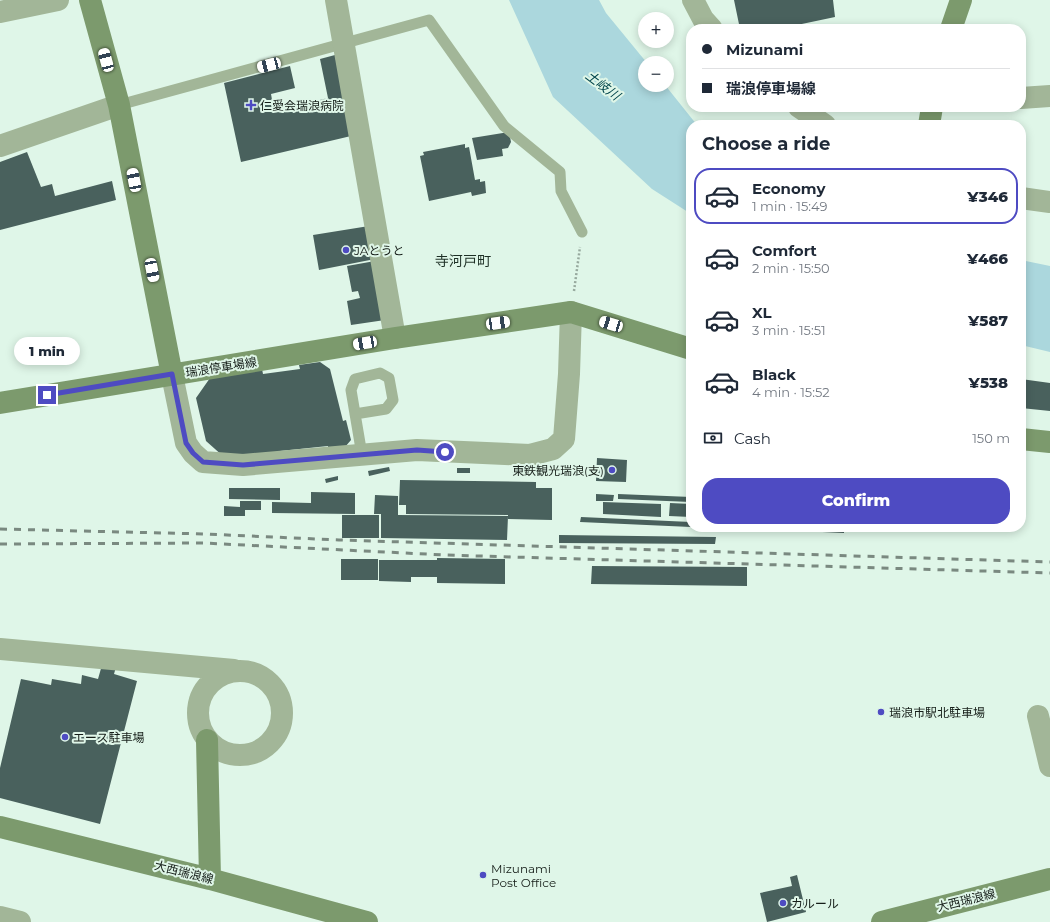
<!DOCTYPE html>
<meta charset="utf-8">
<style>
:root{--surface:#fff;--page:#f2f2f3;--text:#1f2937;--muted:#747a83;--line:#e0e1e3;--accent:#4e4bc2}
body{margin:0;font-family:Montserrat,"Noto Sans JP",sans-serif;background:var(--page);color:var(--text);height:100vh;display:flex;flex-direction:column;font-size:15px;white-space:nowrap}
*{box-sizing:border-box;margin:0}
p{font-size:13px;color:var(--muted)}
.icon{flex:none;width:22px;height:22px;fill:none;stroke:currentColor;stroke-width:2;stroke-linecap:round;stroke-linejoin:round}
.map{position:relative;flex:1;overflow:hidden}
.sheet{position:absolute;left:686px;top:120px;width:340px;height:412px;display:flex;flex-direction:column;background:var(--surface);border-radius:16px;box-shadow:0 2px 10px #0003}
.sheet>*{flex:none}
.banner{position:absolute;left:686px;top:24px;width:340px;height:88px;border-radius:16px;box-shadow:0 2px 10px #0003;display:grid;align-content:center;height:88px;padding:0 16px;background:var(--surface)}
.controls{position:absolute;left:638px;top:12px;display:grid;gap:8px}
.controls a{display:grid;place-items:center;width:36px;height:36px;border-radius:50%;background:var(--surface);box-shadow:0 2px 10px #0003;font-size:20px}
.end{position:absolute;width:18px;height:18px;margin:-9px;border:5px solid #4e4bc2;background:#fff;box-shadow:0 0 0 2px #fff}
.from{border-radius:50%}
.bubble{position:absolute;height:28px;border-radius:14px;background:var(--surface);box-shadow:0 2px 10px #0003;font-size:13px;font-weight:800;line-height:28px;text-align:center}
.car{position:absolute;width:12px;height:24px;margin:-12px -6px;border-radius:5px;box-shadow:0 0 3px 1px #0007;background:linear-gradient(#fff 24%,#345 0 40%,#fff 0 76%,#345 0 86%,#fff 0)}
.banner b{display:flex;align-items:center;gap:14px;height:38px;font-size:15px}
.banner b+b{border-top:1px solid var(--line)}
.banner i{width:10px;height:10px;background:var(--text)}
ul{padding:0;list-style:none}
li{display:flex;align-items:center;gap:12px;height:56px;margin:0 8px 6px;padding:0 8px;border:2px solid transparent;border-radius:16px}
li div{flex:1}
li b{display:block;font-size:15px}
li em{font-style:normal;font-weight:800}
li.active{border-color:var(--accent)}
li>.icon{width:36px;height:36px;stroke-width:1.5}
h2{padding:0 16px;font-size:18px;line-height:48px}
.pay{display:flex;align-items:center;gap:10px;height:44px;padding:0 16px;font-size:15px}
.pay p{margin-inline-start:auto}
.action{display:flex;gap:8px;margin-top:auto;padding:8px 16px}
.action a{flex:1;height:46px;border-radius:16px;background:var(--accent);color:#fff;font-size:16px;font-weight:800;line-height:46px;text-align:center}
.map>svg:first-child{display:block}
.water{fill:#abd7dd}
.building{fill:#49615d}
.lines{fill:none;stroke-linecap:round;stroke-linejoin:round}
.path{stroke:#97a99e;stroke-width:2.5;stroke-dasharray:2 2;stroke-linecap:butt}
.lane{stroke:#a2b698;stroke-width:11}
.street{stroke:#a2b698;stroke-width:22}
.secondary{stroke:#7c9a6d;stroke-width:22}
.rail{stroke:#7a8980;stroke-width:3;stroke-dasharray:7 7;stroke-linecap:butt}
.route{stroke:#4e4bc2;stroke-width:5}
.poi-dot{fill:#4e4bc2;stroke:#dff6e8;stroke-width:1.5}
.labels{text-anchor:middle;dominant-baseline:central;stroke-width:4;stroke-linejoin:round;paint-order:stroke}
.poi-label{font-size:12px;fill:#151d18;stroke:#dff6e8;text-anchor:start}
.street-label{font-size:12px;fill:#151d18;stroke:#dff6e8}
.water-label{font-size:13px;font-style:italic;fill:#00434a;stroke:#dff6e8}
.quarter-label{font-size:14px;fill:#1e3026;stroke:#dff6e8}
</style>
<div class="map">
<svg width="1050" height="922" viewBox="0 0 1050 922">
<rect width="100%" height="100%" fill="#dff6e8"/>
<path class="water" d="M 509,0 L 599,0 L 606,13 L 647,63 L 645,63 L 645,85 L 665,85 L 697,125 L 691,125 L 691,214 L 652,189 L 553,97 Z
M 1021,260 L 1050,266 L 1050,352 L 1021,345 Z"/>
<path class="building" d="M 734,0 L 833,0 L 835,17 L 778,29 L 740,29 Z
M 335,55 L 351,136 L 241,162 L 224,83 L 290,66 L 295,88 L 271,94 L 274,111 L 328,98 L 320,59 Z
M 509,132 L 511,142 L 508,148 L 502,149 L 503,156 L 477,160 L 472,138 Z
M 465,144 L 465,148 L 469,147 L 475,180 L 480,179 L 480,182 L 485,181 L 486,193 L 472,196 L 471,192 L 429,201 L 420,156 L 424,155 L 423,152 Z
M 27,152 L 41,187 L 52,184 L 55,196 L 112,181 L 116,200 L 0,230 L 0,162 Z
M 369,226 L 375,259 L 319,270 L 313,235 Z
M 375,261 L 385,320 L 351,325 L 347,301 L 360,298 L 358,291 L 352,292 L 347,266 Z
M 320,362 L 330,369 L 343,421 L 346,420 L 351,440 L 345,447 L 328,449 L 328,446 L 280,451 L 281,454 L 224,457 L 206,441 L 196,398 L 210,378 L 262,369 L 263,374 L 300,369 L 299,365 Z
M 1021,379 L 1050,383 L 1050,411 L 1021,408 Z
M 597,458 L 627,460 L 626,482 L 596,481 Z
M 550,466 L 564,467 L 564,474 L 549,473 Z
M 389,467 L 390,471 L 369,476 L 368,471 Z
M 457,468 L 470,468 L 470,473 L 457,473 Z
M 513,469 L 526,469 L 526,476 L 512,475 Z
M 338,476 L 338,480 L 326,483 L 325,479 Z
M 400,480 L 536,482 L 536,488 L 552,488 L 552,520 L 508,519 L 508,515 L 406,514 L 406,505 L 399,505 Z
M 229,488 L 280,488 L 280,500 L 229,499 Z
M 311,492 L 355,493 L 355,514 L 272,513 L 272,502 L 311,503 Z
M 596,494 L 614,495 L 613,501 L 596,501 Z
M 618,494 L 691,497 L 691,502 L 618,499 Z
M 375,495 L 398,496 L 398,515 L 508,516 L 507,540 L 381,538 L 381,514 L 374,514 Z
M 240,501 L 261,501 L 261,510 L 245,510 L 245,516 L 224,516 L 224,506 L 240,507 Z
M 603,502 L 661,504 L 661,517 L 603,514 Z
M 670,503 L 691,504 L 691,517 L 669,516 Z
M 342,515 L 379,515 L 379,538 L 342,538 Z
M 581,517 L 691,522 L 691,527 L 580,522 Z
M 733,527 L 824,527 L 844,528 L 844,533 L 733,528 Z
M 559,535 L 716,537 L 715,544 L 559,543 Z
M 437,558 L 505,559 L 505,584 L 437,583 L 437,577 L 411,577 L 411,582 L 379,581 L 379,560 L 437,560 Z
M 341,559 L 378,559 L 378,580 L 341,580 Z
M 592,566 L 747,567 L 747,586 L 591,584 Z
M 102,665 L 116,667 L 114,674 L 137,681 L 100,824 L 0,798 L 0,768 L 21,679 L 51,685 L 52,679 L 81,684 L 82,675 L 98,679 Z
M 797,875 L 806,912 L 767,922 L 760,893 L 792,886 L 790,877 Z"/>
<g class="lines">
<path class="path" d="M 574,291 L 580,247"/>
<path class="lane" d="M 119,105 L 429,20 L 504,126 L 560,172 L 561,191 L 582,232
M 355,414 L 386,409 L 393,400 L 389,378 L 380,373 L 355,379 L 351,390 L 362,455"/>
<path class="street" d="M 336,0 L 395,338
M 693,0 L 703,19 L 712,29
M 0,12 L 58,0
M 1021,98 L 1050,96
M 799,107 L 825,125
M 0,146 L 119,105
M 1021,198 L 1050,202
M 172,375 L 186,443 L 193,453 L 203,462 L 243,465 L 417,450 L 530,455 L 553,449 L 564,439 L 569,374 L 571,312
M 0,649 L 234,670
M198 713a42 42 0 1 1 84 0a42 42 0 1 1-84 0Z
M 1038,716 L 1050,766
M 0,917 L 20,922"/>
<path class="secondary" d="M 90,0 L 119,105 L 172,375
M 951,29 L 961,0
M 929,125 L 932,107
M 0,403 L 395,338 L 571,312 L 691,349
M 1021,439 L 1050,442
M 207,740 L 210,879
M 0,827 L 210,879 L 367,922
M 882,922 L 1050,879"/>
<path class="rail" d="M 0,529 L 205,534 L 339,540 L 1050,562
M 0,544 L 203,543 L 445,555 L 1050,573"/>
</g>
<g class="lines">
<path class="route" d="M 47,395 L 172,374 L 186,443 L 193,453 L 203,462 L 243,465 L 417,450 L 445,452"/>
</g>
<g class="poi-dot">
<path d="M249 99h4v4h4v4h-4v4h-4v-4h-4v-4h4z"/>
<circle cx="346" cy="250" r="4"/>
<circle cx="612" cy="470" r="4"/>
<circle cx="881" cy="712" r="4"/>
<circle cx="65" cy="737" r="4"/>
<circle cx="483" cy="875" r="4"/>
<circle cx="783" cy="903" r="4"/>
</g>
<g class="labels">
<g class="poi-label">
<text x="260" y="105">仁愛会瑞浪病院</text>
<text x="354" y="250">JAとうと</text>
<text x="604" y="470" text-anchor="end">東鉄観光瑞浪(支)</text>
<text x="889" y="712">瑞浪市駅北駐車場</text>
<text x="73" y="737">エース駐車場</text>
<text x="491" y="868">Mizunami<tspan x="491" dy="14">Post Office</tspan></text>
<text x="791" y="903">カルール</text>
</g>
<g class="street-label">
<text transform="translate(221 367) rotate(-9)">瑞浪停車場線</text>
<text transform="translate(184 872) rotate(14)">大西瑞浪線</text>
<text transform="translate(966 900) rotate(-14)">大西瑞浪線</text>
</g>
<g class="water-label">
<text transform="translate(603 85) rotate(37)">土岐川</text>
</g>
<g class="quarter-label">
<text x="463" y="261">寺河戸町</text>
</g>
</g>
</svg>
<div class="controls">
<a>+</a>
<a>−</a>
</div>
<i class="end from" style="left:445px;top:452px"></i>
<i class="end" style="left:47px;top:395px"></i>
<div class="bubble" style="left:14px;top:337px;width:66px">1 min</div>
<i class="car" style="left:106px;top:60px;rotate:345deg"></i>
<i class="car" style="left:269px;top:65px;rotate:255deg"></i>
<i class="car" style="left:134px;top:180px;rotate:349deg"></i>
<i class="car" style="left:152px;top:270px;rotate:169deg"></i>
<i class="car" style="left:498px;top:323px;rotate:82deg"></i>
<i class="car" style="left:611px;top:324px;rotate:287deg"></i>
<i class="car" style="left:365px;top:343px;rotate:260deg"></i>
<div class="banner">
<b><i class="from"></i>Mizunami</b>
<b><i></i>瑞浪停車場線</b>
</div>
<section class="sheet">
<h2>Choose a ride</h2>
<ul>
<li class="active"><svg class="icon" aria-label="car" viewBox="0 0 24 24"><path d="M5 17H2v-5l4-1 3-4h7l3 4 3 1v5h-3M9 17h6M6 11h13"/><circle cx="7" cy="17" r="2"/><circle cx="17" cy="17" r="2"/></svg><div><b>Economy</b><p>1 min · 15:49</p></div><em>¥346</em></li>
<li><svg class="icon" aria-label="car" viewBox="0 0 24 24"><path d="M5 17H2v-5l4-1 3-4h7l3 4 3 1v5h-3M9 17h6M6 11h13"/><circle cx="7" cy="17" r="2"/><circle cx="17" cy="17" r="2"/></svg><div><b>Comfort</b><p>2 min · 15:50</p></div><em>¥466</em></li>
<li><svg class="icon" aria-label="car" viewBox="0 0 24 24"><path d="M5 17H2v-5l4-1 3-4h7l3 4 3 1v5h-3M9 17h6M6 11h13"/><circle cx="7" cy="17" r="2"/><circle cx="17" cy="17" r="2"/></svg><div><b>XL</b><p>3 min · 15:51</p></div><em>¥587</em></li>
<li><svg class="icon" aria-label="car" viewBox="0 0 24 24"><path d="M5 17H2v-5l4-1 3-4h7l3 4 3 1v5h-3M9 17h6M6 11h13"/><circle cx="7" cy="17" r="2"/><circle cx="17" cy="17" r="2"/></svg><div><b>Black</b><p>4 min · 15:52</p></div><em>¥538</em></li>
</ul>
<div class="pay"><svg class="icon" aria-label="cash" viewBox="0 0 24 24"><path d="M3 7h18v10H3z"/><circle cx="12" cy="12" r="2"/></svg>Cash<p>150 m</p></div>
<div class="action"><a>Confirm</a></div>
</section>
</div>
